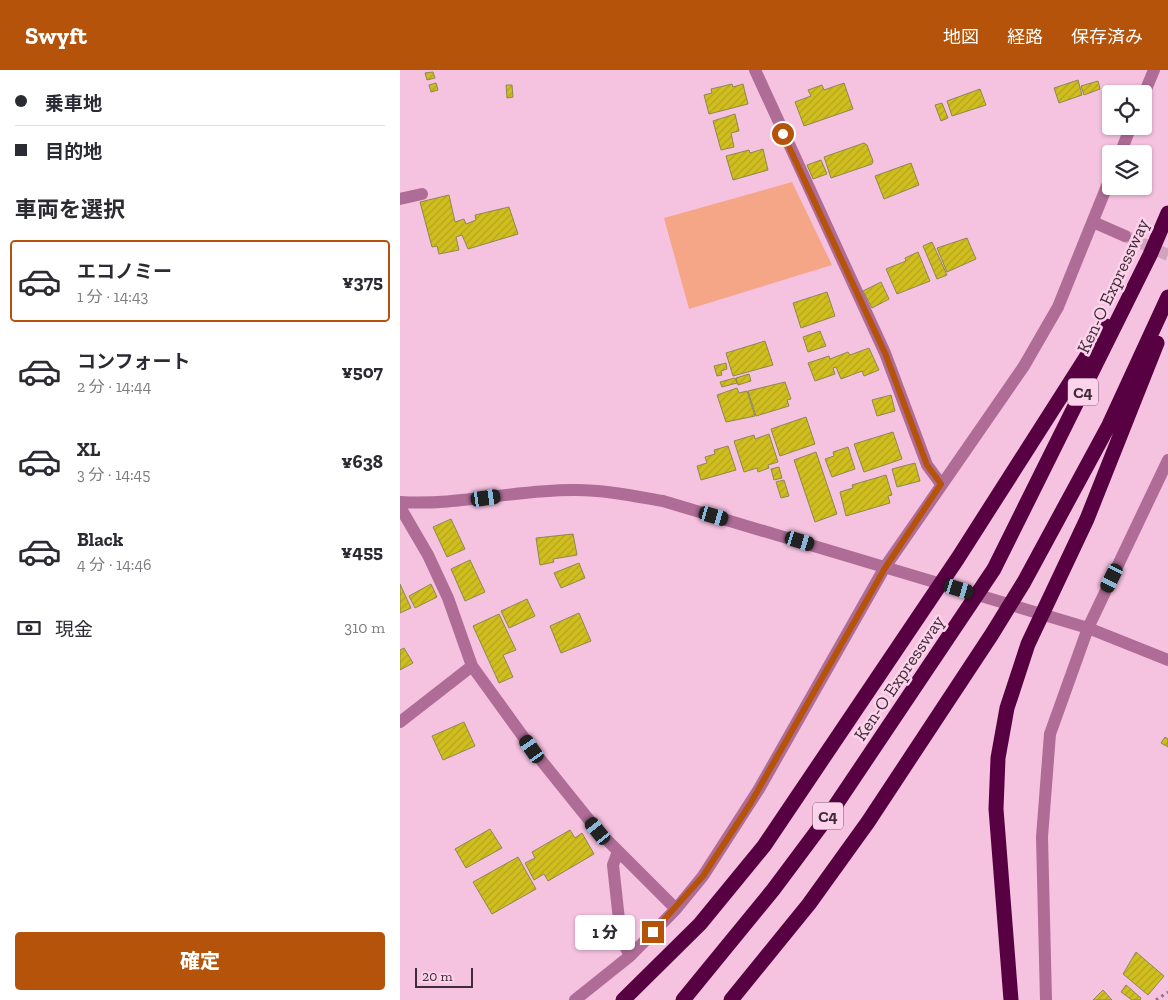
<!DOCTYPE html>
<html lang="ja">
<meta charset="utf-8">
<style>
:root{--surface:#fff;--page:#f7f7f7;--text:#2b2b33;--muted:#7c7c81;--line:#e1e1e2;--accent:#b45309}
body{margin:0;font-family:"Zilla Slab","Noto Sans JP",serif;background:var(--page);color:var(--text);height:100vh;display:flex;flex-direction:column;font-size:19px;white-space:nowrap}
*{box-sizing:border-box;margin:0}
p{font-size:16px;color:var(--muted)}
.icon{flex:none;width:28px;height:28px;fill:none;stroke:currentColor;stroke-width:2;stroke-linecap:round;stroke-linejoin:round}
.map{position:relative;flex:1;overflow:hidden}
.sheet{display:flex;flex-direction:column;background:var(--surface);width:400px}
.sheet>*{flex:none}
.hud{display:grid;align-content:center;height:110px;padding:0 15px;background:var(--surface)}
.controls{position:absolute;left:702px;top:15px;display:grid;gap:10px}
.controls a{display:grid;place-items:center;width:50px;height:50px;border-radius:5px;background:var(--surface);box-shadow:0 1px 4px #0004;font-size:25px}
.scale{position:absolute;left:15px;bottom:12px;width:58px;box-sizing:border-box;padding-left:5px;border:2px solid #3f2c38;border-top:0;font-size:14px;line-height:18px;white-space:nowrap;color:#3f2c38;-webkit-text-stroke:4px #fcd3eb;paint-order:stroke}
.end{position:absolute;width:22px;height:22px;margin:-11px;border:6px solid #b45309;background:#fff;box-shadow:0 0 0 2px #fff}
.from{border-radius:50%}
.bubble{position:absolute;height:35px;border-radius:5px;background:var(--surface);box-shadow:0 1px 4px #0004;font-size:16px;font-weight:800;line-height:35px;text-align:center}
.car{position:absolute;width:15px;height:30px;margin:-15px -8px;border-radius:6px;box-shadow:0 0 4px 1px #0007;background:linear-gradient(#222 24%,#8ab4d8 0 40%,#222 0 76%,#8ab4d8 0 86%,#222 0)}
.hud b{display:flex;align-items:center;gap:18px;height:48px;font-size:19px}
.hud b+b{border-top:1px solid var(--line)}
.hud i{width:12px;height:12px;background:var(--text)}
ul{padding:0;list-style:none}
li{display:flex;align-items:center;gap:15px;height:82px;margin:0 10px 8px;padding:0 5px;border:2px solid transparent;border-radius:5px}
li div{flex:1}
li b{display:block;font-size:19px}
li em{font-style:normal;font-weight:800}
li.current{border-color:var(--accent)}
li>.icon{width:45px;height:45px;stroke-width:1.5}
h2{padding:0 15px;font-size:22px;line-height:60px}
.pay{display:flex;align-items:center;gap:12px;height:55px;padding:0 15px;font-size:19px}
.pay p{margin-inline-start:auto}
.action{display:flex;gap:10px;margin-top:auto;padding:10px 15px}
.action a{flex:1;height:58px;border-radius:5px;background:var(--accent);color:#fff;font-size:20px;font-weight:800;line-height:58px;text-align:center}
header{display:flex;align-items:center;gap:30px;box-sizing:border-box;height:70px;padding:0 25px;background:var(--accent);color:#fff}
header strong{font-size:24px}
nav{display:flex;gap:28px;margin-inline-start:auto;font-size:18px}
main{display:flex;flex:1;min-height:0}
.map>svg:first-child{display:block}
.park{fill:#f5a687}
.building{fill:url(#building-hatch);stroke:#8d8754}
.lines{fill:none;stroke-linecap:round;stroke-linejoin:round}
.minor-tunnel{stroke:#d1a4be;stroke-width:12;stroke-dasharray:12 6;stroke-linecap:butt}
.path{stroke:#927185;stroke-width:3;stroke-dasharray:2.5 4;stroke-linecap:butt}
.minor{stroke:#ae6c96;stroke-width:12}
.highway{stroke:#580142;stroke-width:15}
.route{stroke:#b45309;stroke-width:6}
.labels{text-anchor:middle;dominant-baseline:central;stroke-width:5;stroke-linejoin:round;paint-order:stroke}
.shield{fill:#fcd3eb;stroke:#785e6e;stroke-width:1}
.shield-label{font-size:16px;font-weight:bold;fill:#3f2c38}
.street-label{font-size:18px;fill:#3f2c38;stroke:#fcd3eb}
</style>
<header>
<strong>Swyft</strong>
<nav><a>地図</a><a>経路</a><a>保存済み</a></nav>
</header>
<main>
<section class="sheet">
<div class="hud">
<b><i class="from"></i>乗車地</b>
<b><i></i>目的地</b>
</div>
<h2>車両を選択</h2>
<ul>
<li class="current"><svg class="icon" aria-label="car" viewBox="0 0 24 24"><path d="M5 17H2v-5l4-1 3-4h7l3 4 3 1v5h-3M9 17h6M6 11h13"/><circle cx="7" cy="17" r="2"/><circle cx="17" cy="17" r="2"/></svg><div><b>エコノミー</b><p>1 分 · 14:43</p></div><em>¥375</em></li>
<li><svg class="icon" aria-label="car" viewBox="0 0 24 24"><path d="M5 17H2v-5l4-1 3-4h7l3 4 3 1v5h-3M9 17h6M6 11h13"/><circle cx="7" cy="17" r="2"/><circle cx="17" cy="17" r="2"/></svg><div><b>コンフォート</b><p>2 分 · 14:44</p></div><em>¥507</em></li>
<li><svg class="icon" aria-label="car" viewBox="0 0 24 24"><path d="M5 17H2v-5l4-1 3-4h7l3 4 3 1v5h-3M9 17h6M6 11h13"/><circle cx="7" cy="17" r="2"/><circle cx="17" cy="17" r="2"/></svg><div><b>XL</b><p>3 分 · 14:45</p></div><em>¥638</em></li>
<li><svg class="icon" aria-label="car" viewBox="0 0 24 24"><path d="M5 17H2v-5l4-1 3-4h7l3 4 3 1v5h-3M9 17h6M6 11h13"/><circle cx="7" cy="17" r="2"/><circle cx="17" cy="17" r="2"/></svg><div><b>Black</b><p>4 分 · 14:46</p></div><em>¥455</em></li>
</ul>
<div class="pay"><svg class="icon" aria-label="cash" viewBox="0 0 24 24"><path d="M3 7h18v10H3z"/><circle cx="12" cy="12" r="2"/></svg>現金<p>310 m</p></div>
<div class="action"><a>確定</a></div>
</section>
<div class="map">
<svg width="768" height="930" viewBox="0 0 768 930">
<defs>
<pattern id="building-hatch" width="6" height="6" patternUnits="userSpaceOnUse" patternTransform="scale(1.25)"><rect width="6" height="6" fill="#d0be1f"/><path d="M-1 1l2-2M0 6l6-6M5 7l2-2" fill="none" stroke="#b4a31d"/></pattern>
</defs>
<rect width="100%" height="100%" fill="#f5c2e0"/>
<path class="park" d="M 392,112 L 432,195 L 289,239 L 264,148 Z"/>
<path class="building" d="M 33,2 L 35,8 L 27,10 L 25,3 Z
M 678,10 L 682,25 L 659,33 L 654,18 Z
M 698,11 L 700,19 L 684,25 L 681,16 Z
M 36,13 L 38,20 L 31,22 L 29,15 Z
M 444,13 L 453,39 L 404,56 L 395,32 L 411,26 L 408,20 L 422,15 L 424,20 Z
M 332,14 L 333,17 L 343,14 L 348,34 L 309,44 L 304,25 L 312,23 L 311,19 Z
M 106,15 L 112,15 L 113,27 L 107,28 Z
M 580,19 L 586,35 L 552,46 L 547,31 Z
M 542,33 L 548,48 L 541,51 L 535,35 Z
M 335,44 L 339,61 L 331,63 L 334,77 L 321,80 L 313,51 Z
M 464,73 L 467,75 L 473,91 L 472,94 L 431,108 L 424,87 Z
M 363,79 L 368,100 L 333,110 L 326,86 L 349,80 L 350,83 Z
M 421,90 L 427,104 L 413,109 L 407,95 Z
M 511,93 L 519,115 L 484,129 L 475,106 Z
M 49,125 L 55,152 L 64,149 L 66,154 L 76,150 L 75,145 L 109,137 L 118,164 L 68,179 L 62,165 L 56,167 L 59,180 L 39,184 L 37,176 L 32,177 L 20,132 Z
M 567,168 L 576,189 L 547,202 L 537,178 Z
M 532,172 L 547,205 L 537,209 L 523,176 Z
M 518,182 L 530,211 L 497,224 L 486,199 L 506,191 L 505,188 Z
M 481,212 L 489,229 L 472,238 L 463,221 Z
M 427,222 L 435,246 L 401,258 L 393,233 Z
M 420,261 L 426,276 L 408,282 L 403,267 Z
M 365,271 L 373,295 L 333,306 L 326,283 Z
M 469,278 L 479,300 L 464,306 L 462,301 L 441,309 L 436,297 L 433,298 L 435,304 L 415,311 L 408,293 L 429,286 L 430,289 L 448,282 L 450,285 Z
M 326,293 L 327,299 L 321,301 L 322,305 L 317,306 L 314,296 Z
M 349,304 L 351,311 L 338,315 L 336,308 Z
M 335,308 L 337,313 L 322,317 L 320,312 Z
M 385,312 L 391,329 L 387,330 L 389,336 L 356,346 L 348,321 Z
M 337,318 L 339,323 L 347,321 L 355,346 L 326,352 L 317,325 Z
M 491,325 L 495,341 L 477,346 L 472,330 Z
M 406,347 L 415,374 L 380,386 L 371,359 Z
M 493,362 L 502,389 L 464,402 L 454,374 Z
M 369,364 L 378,392 L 368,395 L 369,398 L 358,402 L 357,398 L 344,402 L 334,371 L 354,365 L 355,369 Z
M 328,376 L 336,400 L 301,410 L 297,396 L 307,393 L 305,387 L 315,384 L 314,380 Z
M 448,377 L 455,399 L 432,407 L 425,389 L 434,386 L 433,382 Z
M 416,382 L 437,444 L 415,452 L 394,390 Z
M 515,393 L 520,411 L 497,417 L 492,399 Z
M 379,397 L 382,408 L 374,410 L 371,399 Z
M 486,405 L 492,425 L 488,426 L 490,433 L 446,446 L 440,422 L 453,418 L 452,415 Z
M 384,410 L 389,426 L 381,428 L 376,412 Z
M 51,449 L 65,479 L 47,487 L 33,457 Z
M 173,464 L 177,485 L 153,489 L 154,492 L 140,495 L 136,468 Z
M 70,490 L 85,522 L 65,531 L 51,499 Z
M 179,493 L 185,508 L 161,518 L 154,503 Z
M 0,514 L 11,538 L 0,543 Z
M 31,514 L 37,527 L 15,538 L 9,526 Z
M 127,529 L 135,546 L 109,558 L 101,541 Z
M 179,543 L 191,571 L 161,583 L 150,556 Z
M 99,544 L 116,580 L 103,585 L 113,607 L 99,613 L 73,556 Z
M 4,578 L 13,593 L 0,600 L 0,580 Z
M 64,652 L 75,676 L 43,690 L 32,666 Z
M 765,667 L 768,669 L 768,677 L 761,673 Z
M 90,759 L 102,778 L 66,798 L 55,779 Z
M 170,760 L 175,768 L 182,763 L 194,784 L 148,811 L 144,804 L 134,810 L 125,793 L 135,788 L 132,782 Z
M 118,787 L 136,819 L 92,844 L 73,812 Z
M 736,882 L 764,906 L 748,925 L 723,904 Z
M 726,915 L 741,928 L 740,930 L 732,930 L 721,922 Z
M 703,920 L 712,930 L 693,930 Z"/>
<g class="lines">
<path class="minor-tunnel" d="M 725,166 L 768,185"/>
<path class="path" d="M 756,930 L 768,922"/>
<path class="minor" d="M 355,0 L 485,283 L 527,395 L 541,414
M 744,24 L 754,0
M 720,84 L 731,56
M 0,129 L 22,124
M 693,152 L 725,166
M 0,432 C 59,436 117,419 176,420 C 206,420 234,426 263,431 L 688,558 L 768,590
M 0,437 L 28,485 L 48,528 L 72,596 L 132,679 L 198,761 L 276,839
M 0,652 L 72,596
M 218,781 L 213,795 L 221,868 L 230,886
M 175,930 L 230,886 L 276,839 L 303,806 L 359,719 L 485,497 L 624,296 L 658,237 L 711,106
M 646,930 L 642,767 L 650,664 L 688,558 L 768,390"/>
<path class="highway" d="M 223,930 L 300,854 L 364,776 L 558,488 L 706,256
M 283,930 L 373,820 L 429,745 L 594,499 L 750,185 L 768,143
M 331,930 L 409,834 L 468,752 L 592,564 L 624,512 L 709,355 L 768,227
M 611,930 L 596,739 L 598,688 L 607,638 L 628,574 L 687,449 L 757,273"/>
</g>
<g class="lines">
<path class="route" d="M 253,862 L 303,806 L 350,734 L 485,498 L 541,414 L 527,395 L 485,283 L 383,64"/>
</g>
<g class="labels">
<g class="shield">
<rect x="668" y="308.5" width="30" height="27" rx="4"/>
<rect x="413" y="732.5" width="30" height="27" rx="4"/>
</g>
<g class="shield-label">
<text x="683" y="322">C4</text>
<text x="428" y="746">C4</text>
</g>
<g class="street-label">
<text transform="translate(713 216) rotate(-65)">Ken-O Expressway</text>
<text transform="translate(499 608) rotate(-56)">Ken-O Expressway</text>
</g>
</g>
</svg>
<div class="controls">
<a><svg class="icon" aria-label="locate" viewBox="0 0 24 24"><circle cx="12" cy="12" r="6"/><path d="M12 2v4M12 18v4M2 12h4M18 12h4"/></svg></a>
<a><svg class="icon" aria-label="layers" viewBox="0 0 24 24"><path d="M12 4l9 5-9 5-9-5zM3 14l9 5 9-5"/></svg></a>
</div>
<div class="scale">20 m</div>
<i class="end from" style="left:383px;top:64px"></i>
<i class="end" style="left:253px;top:862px"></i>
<div class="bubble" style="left:175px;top:845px;width:60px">1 分</div>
<i class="car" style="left:86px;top:428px;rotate:82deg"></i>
<i class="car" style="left:314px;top:446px;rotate:106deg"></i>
<i class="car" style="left:400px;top:471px;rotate:107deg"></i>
<i class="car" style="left:712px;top:508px;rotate:206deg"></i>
<i class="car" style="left:559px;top:519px;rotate:107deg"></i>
<i class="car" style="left:132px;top:679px;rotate:325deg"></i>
<i class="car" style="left:198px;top:761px;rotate:321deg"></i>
</div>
</main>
